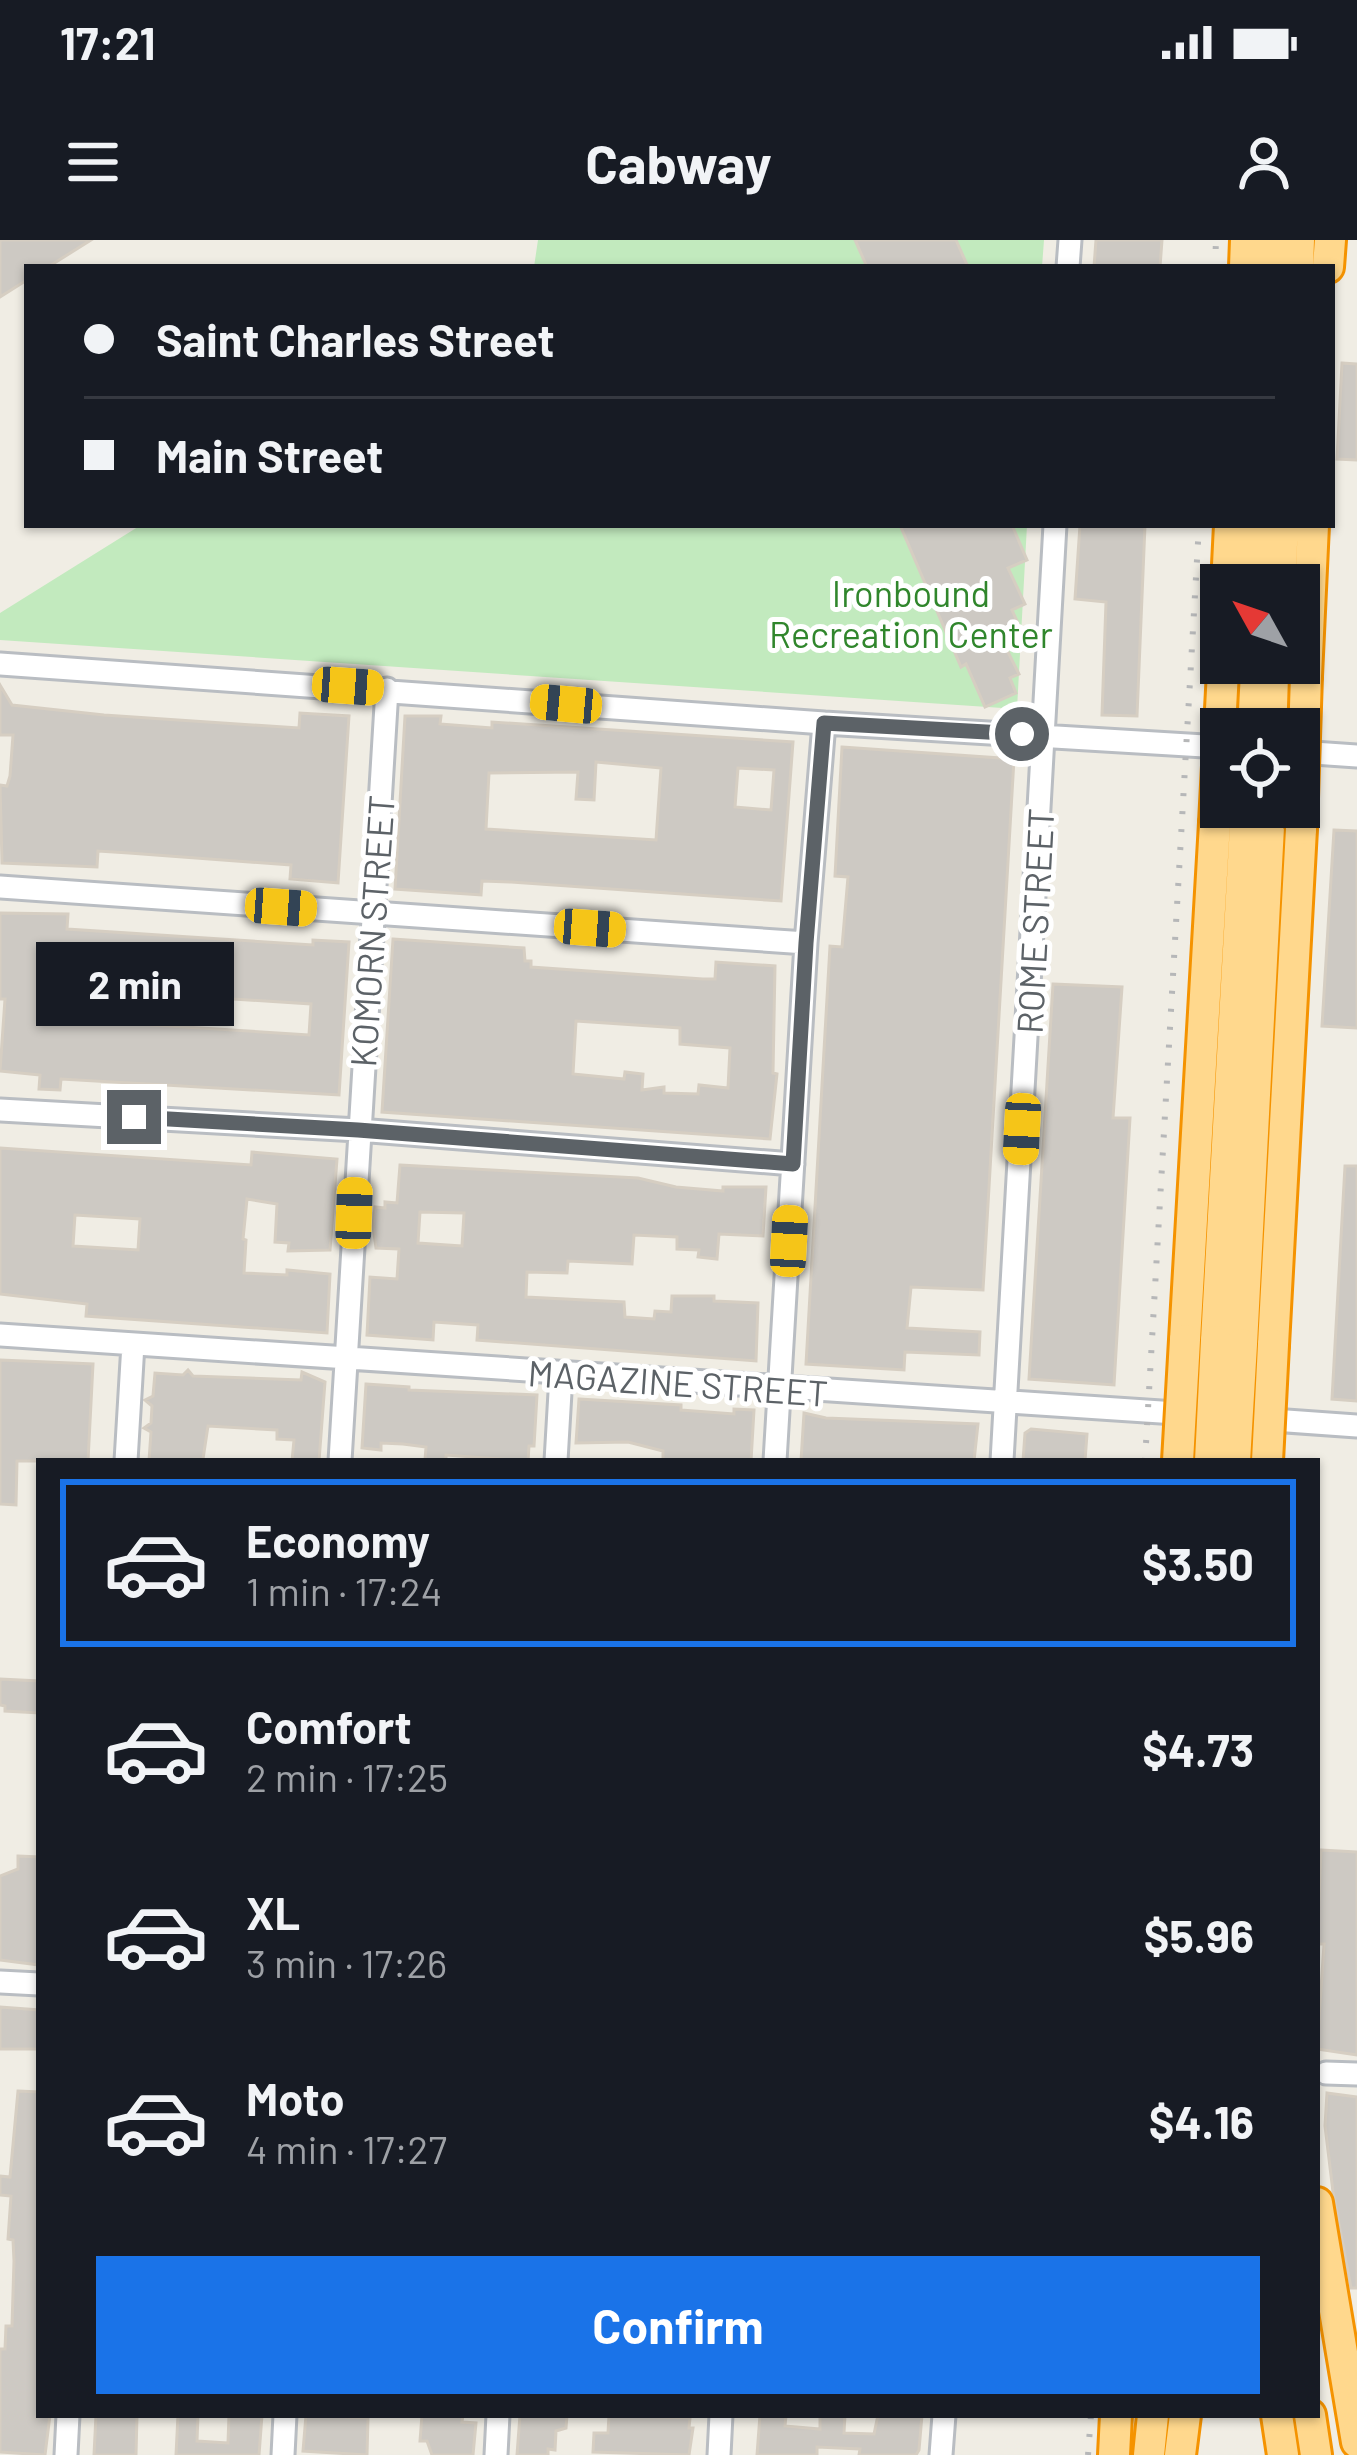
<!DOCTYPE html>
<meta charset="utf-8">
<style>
:root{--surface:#171b24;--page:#242831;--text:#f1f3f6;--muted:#9ea1a6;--line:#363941;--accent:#1a73e8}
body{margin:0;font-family:Barlow,sans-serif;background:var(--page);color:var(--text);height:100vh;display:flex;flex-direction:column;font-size:45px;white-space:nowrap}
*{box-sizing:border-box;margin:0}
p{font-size:39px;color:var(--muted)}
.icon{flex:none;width:66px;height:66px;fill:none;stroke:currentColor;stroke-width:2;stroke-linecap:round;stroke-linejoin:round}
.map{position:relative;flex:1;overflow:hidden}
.drawer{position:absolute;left:36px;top:1218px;width:1284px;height:960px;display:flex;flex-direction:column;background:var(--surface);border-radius:0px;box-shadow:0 3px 9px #0004}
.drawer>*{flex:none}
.guide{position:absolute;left:24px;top:24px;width:1311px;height:264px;border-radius:0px;box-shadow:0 3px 9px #0004;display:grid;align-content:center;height:264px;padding:0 60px;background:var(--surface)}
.needle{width:78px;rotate:310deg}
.buttons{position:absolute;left:1200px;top:324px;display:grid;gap:24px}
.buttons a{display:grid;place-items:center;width:120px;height:120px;border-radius:0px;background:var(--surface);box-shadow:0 3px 9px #0004;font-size:60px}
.end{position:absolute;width:54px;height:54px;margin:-27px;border:15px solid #5c6267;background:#fff;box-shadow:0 0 0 6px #fff}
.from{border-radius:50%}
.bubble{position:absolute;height:84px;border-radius:0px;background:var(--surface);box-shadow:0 3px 9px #0004;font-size:39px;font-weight:700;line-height:84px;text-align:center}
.car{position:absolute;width:36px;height:72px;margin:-36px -18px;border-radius:15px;box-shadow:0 0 9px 3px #0007;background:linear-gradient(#f5c518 24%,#345 0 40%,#f5c518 0 76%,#345 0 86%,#f5c518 0)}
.guide b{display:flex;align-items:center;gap:42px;height:114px;font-size:45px}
.guide b+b{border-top:3px solid var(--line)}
.guide i{width:30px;height:30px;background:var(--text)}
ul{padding:21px 0 0;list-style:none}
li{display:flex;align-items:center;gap:36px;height:168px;margin:0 24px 18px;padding:0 36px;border:6px solid transparent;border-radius:0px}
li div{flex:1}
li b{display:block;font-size:45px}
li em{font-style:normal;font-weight:700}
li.on{border-color:var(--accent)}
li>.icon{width:108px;height:108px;stroke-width:1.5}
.primary-button{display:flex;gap:24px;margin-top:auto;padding:24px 60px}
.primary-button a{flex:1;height:138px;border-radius:0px;background:var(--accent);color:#fff;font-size:48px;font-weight:700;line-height:138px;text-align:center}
.status{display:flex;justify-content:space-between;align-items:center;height:84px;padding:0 60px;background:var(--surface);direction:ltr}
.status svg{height:33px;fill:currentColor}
header{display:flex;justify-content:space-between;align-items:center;height:156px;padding:0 60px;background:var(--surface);font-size:54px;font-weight:700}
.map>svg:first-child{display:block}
.green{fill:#c2eabe}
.building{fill:#cdc9c3;stroke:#d6cec2;stroke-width:3;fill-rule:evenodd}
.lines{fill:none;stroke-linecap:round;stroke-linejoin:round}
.minor-casing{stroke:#b9bdc2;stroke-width:27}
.highway-casing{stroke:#f59300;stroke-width:36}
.minor{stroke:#fff;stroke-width:21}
.highway{stroke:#ffd88d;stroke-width:30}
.rail{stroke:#b6b7b8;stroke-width:6;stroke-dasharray:3 15;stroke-linecap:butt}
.highway-bridge-casing{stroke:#f59300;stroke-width:36;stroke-linecap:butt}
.highway-bridge{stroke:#ffd88d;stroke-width:30}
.route{stroke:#5c6267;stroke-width:15}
.labels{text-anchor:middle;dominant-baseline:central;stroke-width:10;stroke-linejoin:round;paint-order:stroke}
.park-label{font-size:36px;fill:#30862c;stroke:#fff}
.street-label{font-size:36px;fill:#5c6267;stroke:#fff}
</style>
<div class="status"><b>17:21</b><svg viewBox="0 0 49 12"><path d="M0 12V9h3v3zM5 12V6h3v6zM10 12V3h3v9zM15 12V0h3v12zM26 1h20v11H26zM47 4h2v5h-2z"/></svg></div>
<header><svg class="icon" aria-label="menu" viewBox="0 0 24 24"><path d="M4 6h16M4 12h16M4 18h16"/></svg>Cabway<svg class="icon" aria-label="person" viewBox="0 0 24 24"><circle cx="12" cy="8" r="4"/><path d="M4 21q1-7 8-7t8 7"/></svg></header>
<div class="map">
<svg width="1357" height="2215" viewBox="0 0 1357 2215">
<rect width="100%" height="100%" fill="#f0ede4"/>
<path class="green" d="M 538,0 L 1044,0 L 1042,27 L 534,27 Z
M 141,285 L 1027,285 L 1017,469 L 0,400 L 0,373 Z"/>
<path class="building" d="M 0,0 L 91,0 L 48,27 L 27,27 L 27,40 L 0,57 Z
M 855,0 L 956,0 L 968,27 L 867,27 Z
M 1096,0 L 1162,0 L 1160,27 L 1094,27 Z
M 1342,123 L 1357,124 L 1357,220 L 1337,219 Z
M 900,285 L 1012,285 L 1027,320 L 1008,328 L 1025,364 L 1012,370 L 1025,399 L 1006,408 L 1019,434 L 1010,438 L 1016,453 L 985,467 L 966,424 L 961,427 Z
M 1080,285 L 1145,285 L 1137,476 L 1102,475 L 1106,362 L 1075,359 Z
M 0,445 L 12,465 L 104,475 L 299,488 L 300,473 L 349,476 L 338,643 L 290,639 L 291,625 L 129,613 L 98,611 L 97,627 L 2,623 L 0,545 L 7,546 L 10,536 L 13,495 L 0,495 Z
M 405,476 L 441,476 L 440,484 L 492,488 L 492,482 L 793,502 L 781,661 L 511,642 L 482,641 L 481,655 L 395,649 ZM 596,522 L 661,528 L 656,600 L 486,589 L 489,533 L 578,532 L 576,559 L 594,560 ZM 738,528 L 774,530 L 771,570 L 735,567 Z
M 842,507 L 1014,519 L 983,1050 L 911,1047 L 907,1088 L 980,1092 L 979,1115 L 905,1112 L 904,1130 L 806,1124 L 830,706 L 842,707 L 848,637 L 835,636 Z
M 1334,590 L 1357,591 L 1357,788 L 1322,786 Z
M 0,673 L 68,674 L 67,689 L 313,705 L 313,700 L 349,702 L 339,855 L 61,839 L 60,850 L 39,849 L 40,835 L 0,831 L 5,759 L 0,759 ZM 46,747 L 311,764 L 309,795 L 44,778 Z
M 393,699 L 524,708 L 525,721 L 531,721 L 531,727 L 703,739 L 715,739 L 716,722 L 775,726 L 773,833 L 777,834 L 770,899 L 382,872 ZM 576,781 L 680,788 L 680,804 L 730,808 L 728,848 L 699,845 L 698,854 L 664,853 L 664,847 L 642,850 L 643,834 L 625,832 L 624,839 L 573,834 Z
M 1053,744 L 1122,747 L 1113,878 L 1130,878 L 1114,1145 L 1029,1139 Z
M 0,908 L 251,925 L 252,912 L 337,919 L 330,1010 L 288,1011 L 289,1003 L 275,1002 L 277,964 L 247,959 L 243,999 L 246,1000 L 244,1033 L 287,1035 L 287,1030 L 330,1034 L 327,1093 L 86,1076 L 87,1064 L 0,1054 ZM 75,975 L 140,979 L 138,1010 L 73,1006 Z
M 400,925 L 638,938 L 676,947 L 723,951 L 723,947 L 766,947 L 763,996 L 719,994 L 717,1019 L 698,1017 L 699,1010 L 677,1009 L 677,997 L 634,995 L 632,1024 L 568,1021 L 567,1033 L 527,1032 L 526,1057 L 624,1062 L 625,1077 L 654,1079 L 655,1071 L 671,1072 L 672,1056 L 714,1056 L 714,1061 L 758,1063 L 756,1121 L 477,1100 L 478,1085 L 434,1082 L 433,1100 L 367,1095 L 370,1037 L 397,1039 L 399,1009 L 376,1008 L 373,986 L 375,967 L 385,968 L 385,962 L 397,963 ZM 420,972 L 464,973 L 462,1006 L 418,1003 Z
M 1345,926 L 1357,926 L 1357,1161 L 1332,1159 Z
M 0,1120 L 93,1124 L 88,1221 L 17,1221 L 16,1265 L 0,1264 Z
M 188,1130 L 193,1136 L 301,1140 L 302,1132 L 325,1142 L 319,1221 L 292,1221 L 294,1200 L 277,1199 L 277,1190 L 208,1186 L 203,1219 L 149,1221 L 151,1192 L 144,1188 L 151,1183 L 152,1166 L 145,1160 L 153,1156 L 155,1133 L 183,1135 Z
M 366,1144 L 409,1147 L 409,1150 L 537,1155 L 534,1206 L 529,1206 L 528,1221 L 446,1215 L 446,1220 L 425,1220 L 426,1207 L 403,1204 L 381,1203 L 381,1210 L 362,1208 Z
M 579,1159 L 681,1165 L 681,1170 L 734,1174 L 734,1169 L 754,1170 L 751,1221 L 663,1221 L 663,1211 L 628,1202 L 576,1203 Z
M 804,1173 L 826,1178 L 978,1184 L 974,1221 L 801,1221 Z
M 1031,1189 L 1087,1194 L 1085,1221 L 1023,1221 L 1025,1193 Z
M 0,1439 L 39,1441 L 39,1473 L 5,1471 L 5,1466 L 0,1465 Z
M 1321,1610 L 1357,1612 L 1357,1815 L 1317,1809 L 1324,1704 L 1317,1704 Z
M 18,1616 L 39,1617 L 39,1725 L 0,1720 L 0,1636 L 18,1629 Z
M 0,1767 L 39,1770 L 39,1809 L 0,1809 Z
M 18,1851 L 39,1852 L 39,2175 L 50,2175 L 45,2215 L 0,2212 L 0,2109 L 5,2109 L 6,2086 L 12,2086 L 14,2021 L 13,2000 L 8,1999 L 11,1956 L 0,1955 L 0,1936 L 10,1937 Z
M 1327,1853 L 1357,1857 L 1357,2048 L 1351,2048 L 1333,1952 L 1325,1886 Z
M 96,2175 L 137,2175 L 136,2215 L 94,2215 Z
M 178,2175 L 198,2175 L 197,2201 L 228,2203 L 229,2175 L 262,2175 L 259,2215 L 176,2215 Z
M 306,2175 L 368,2178 L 367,2215 L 303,2211 Z
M 422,2175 L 463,2175 L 462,2182 L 476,2183 L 473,2215 L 432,2215 L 427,2201 L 420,2201 Z
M 520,2175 L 567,2175 L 566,2188 L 556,2191 L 555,2210 L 548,2209 L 548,2215 L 517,2215 Z
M 609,2175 L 690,2178 L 689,2188 L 693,2188 L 689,2215 L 593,2212 L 594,2193 L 608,2193 Z
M 760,2175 L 786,2175 L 785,2186 L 820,2189 L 820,2175 L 845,2175 L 844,2193 L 874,2194 L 878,2175 L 922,2175 L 919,2210 L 916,2215 L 859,2215 L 860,2209 L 817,2207 L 817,2215 L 757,2215 Z"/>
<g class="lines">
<defs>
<path id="minor" d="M 1068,27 L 1070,0
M 0,424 L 824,483 L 1221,507
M 1299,512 L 1357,516
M 0,647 L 806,703
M 0,870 L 358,890 L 793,924
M 0,1095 L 1191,1174
M 1258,1179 L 1357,1186
M 126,1221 L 133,1104
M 340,1221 L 387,449
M 556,1221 L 561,1135
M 775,1221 L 806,703 L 824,483
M 1002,1221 L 1055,285
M 0,1742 L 39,1744
M 1326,1833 L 1357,1834
M 66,2215 L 68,2175
M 283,2215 L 285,2175
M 496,2215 L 498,2175
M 719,2215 L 721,2175
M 941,2215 L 944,2175"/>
<path id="highway" d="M 1245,27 L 1246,0
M 1274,27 L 1276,0
M 1298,27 L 1299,0
M 1328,27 L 1330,0
M 1227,345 L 1230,285
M 1257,345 L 1260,285
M 1280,345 L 1283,285
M 1306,436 L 1313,285
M 1249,489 L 1252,423
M 1274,489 L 1276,423
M 1185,1100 L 1215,583
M 1216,1101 L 1246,567
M 1242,1104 L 1270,567
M 1273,1105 L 1301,589
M 1317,1963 L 1357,2202
M 1277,2175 L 1283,2215
M 1310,2175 L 1316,2215
M 1114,2215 L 1116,2175
M 1149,2215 L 1153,2175
M 1180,2215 L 1185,2175"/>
</defs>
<use href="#minor" class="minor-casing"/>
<use href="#highway" class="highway-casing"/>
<use href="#minor" class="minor"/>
<use href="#highway" class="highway"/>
<path class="rail" d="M 1215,27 L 1216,0
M 1145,1221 L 1199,285
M 1088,2215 L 1091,2175"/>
<defs>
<path id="highway-bridge" d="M 1215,583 L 1223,431
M 1301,589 L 1306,436
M 1178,1221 L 1185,1100
M 1210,1221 L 1216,1101
M 1235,1221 L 1242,1104
M 1267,1221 L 1273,1105"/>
</defs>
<use href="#highway-bridge" class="highway-bridge-casing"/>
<use href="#highway-bridge" class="highway-bridge"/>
</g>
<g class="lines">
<path class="route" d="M 134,877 L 358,890 L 793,924 L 806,703 L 824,483 L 1022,494"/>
</g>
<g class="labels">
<g class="park-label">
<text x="911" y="352">Ironbound<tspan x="911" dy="41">Recreation Center</tspan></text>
</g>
<g class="street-label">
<text transform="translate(1034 681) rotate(-87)">ROME STREET</text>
<text transform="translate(371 691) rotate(-86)">KOMORN STREET</text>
<text transform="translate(678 1142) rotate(4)">MAGAZINE STREET</text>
</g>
</g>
</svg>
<div class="buttons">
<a><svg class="needle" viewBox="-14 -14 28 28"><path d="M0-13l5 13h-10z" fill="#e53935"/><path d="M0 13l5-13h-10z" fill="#9ea1a6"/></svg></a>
<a><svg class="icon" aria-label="locate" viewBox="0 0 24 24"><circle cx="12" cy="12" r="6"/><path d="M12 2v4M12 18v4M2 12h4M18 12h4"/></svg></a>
</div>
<i class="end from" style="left:1022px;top:494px"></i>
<i class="end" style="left:134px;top:877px"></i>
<div class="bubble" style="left:36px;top:702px;width:198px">2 min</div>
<i class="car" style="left:348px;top:446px;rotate:94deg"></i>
<i class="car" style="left:566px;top:464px;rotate:275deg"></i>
<i class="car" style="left:281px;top:667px;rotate:94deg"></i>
<i class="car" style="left:590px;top:688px;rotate:94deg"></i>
<i class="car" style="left:1022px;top:889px;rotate:183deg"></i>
<i class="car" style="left:354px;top:973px;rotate:2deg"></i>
<i class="car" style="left:789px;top:1001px;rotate:3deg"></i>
<div class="guide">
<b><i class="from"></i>Saint Charles Street</b>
<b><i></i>Main Street</b>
</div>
<section class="drawer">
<ul>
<li class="on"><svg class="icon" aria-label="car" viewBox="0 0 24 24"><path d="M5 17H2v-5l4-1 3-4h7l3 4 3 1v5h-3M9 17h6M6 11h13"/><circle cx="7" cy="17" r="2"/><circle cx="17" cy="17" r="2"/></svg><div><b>Economy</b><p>1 min · 17:24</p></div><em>$3.50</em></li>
<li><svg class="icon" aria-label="car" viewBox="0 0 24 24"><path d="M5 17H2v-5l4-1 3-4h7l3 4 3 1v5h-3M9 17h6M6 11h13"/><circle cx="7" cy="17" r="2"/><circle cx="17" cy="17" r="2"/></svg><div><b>Comfort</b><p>2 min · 17:25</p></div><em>$4.73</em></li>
<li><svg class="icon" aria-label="car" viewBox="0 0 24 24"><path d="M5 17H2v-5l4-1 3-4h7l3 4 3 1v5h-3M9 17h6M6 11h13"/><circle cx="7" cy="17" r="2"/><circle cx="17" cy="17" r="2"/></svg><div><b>XL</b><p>3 min · 17:26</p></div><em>$5.96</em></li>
<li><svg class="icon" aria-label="car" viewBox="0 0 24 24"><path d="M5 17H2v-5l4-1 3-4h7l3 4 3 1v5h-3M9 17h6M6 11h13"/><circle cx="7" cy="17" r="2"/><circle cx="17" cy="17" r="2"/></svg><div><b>Moto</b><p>4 min · 17:27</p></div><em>$4.16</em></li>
</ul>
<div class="primary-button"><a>Confirm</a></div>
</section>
</div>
